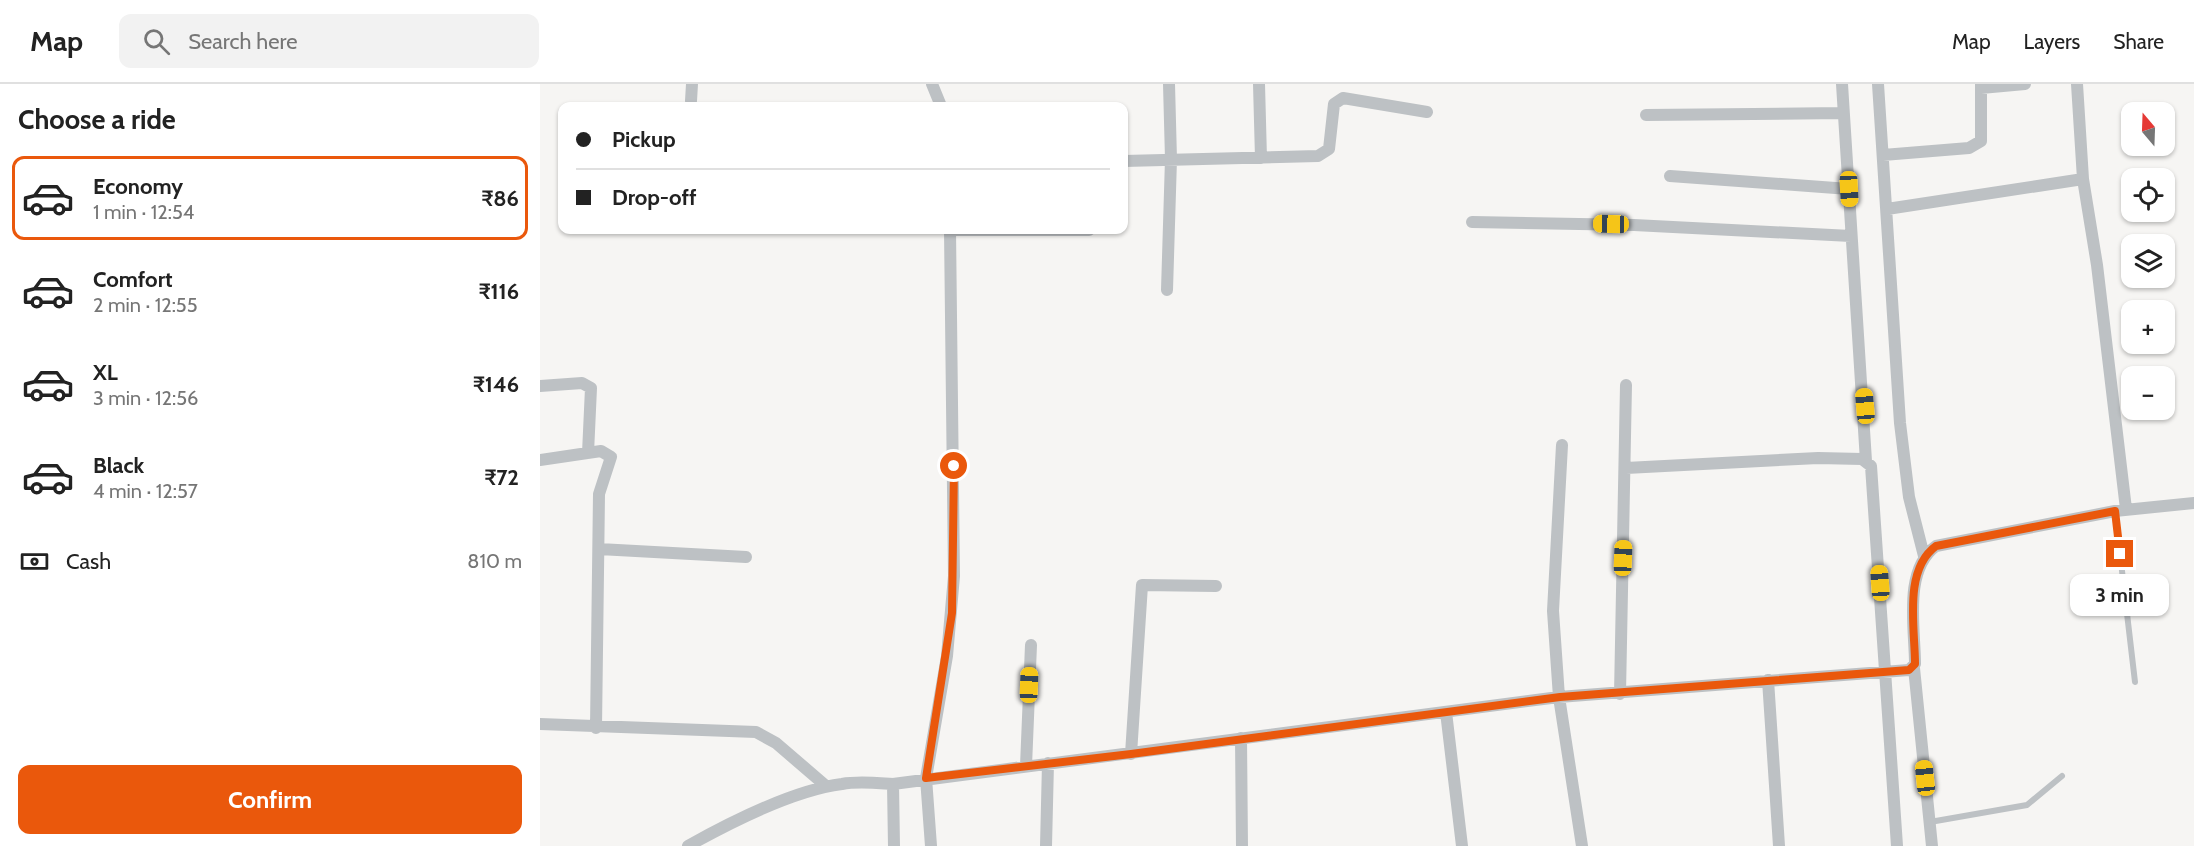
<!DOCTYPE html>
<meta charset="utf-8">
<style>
:root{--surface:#fff;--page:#f2f2f2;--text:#222;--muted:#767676;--line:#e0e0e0;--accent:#ea580c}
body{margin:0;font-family:Cabin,sans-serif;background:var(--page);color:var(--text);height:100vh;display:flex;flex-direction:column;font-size:22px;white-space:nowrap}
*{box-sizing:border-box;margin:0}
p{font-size:20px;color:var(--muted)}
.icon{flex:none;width:33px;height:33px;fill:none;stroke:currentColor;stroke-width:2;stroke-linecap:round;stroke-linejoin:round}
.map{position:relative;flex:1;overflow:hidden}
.panel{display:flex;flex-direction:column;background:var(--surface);width:540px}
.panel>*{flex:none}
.top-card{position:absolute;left:18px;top:18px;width:570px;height:132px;border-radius:12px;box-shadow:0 2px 4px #0004;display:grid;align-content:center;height:132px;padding:0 18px;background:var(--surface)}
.needle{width:39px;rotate:341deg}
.fabs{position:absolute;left:1581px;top:18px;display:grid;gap:12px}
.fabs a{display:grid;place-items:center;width:54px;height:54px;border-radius:12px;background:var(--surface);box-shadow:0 2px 4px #0004;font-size:30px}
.end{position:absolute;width:27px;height:27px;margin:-14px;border:8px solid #ea580c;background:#fff;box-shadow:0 0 0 3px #fff}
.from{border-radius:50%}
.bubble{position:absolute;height:42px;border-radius:12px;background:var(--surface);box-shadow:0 2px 4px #0004;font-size:20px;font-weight:700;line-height:42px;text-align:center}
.car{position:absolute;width:18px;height:36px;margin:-18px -9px;border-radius:8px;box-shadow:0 0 4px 2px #0007;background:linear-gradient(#f5c518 24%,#345 0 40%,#f5c518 0 76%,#345 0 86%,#f5c518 0)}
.top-card b{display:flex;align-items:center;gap:21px;height:57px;font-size:22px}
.top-card b+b{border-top:2px solid var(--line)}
.top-card i{width:15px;height:15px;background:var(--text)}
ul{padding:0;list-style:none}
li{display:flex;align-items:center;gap:18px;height:84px;margin:0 12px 9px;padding:0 6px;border:3px solid transparent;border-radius:12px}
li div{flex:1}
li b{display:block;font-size:22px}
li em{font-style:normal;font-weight:700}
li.active{border-color:var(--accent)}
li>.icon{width:54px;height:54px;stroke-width:1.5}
h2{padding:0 18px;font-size:27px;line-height:72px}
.pay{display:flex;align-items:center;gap:15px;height:66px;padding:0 18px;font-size:22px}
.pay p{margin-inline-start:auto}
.cta{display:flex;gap:12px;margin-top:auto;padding:12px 18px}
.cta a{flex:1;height:69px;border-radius:12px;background:var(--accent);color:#fff;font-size:24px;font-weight:700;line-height:69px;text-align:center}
header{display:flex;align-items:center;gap:36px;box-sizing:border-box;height:84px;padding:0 30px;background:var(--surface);border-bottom:2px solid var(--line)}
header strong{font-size:28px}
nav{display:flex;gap:33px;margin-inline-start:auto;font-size:21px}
.search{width:420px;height:54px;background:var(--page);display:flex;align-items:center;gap:15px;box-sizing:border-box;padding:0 21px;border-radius:12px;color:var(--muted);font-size:22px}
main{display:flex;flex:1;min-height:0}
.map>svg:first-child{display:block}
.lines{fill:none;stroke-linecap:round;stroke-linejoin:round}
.service{stroke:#bdc1c4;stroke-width:6}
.minor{stroke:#bdc1c4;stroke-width:12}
.route{stroke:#ea580c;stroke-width:8}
</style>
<header>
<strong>Map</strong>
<div class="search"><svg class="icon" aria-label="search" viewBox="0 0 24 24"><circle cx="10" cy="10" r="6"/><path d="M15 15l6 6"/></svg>Search here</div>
<nav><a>Map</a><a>Layers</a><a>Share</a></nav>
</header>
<main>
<section class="panel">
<h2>Choose a ride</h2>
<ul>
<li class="active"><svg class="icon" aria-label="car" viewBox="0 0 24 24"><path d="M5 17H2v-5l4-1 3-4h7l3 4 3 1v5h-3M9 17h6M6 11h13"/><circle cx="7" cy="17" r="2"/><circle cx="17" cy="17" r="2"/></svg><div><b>Economy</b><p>1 min · 12:54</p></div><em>₹86</em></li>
<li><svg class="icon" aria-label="car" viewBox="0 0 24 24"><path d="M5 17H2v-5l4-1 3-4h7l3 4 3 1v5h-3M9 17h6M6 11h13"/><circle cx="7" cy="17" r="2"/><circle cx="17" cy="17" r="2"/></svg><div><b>Comfort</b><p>2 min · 12:55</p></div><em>₹116</em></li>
<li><svg class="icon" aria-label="car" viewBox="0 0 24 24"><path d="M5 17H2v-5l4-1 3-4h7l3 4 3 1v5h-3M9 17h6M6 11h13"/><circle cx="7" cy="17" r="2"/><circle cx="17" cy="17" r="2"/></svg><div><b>XL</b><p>3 min · 12:56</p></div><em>₹146</em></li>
<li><svg class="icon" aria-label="car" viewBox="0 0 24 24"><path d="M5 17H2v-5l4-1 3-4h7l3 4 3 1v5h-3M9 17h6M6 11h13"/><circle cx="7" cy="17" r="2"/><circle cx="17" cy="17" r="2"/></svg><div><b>Black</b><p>4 min · 12:57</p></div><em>₹72</em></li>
</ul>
<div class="pay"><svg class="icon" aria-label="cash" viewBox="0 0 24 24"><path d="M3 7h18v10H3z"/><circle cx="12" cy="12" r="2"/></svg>Cash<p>810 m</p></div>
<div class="cta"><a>Confirm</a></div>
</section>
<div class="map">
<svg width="1654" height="762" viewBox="0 0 1654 762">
<rect width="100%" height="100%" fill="#f6f5f3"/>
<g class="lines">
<path class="service" d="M 1575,427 L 1595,598
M 1390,738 L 1487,721 L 1522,692"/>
<path class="minor" d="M 392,0 L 401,22
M 719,0 L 721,74
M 1302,0 L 1326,377
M 1338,0 L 1360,339 L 1369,413 L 1384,472
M 1537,0 L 1543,95 L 1557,181 L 1586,425
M 1441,4 L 1485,0
M 151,17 L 152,0
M 1106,31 L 1303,29
M 1343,71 L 1429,64 L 1441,57 L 1441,0
M 584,77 L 778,72 L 789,65 L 794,20 L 803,14 L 887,28
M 1130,92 L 1309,105
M 1347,125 L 1543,95
M 932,138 L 1094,141 L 1311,152
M 410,146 L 549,146
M 627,206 L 631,75 L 629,0
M 0,302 L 42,299 L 51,304 L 48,369
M 1022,361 L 1013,527 L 1019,613 L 1042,762
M 0,376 L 61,367 L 71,373 L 59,410 L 56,644
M 1086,384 L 1278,374 L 1322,375 L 1331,382 L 1357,762
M 59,465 L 206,473
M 1374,584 L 1392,762
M 1228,596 L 1239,762
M 1080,610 L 1086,301
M 906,628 L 922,762
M 0,640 L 216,648 L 236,659 L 286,702
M 701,654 L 702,762
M 591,670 L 602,501 L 676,502
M 486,682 L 491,561
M 353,700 L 354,762
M 148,762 C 191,738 253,706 302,700 C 318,697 336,699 353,700 L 1019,613 L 1369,586 L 1375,580 C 1375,544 1363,486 1396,462 L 1575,427 L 1654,419
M 391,762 L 386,694 L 407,572 L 414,492 L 410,146
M 506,762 L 508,679"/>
</g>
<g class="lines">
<path class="route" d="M 414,382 L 412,529 L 386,694 L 591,670 L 1020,613 L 1369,586 L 1375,580 C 1375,544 1363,486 1396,462 L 1575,427 L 1580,470"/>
</g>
</svg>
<div class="fabs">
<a><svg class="needle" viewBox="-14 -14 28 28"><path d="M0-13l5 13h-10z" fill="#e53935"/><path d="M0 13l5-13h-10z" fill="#767676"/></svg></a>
<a><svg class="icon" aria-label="locate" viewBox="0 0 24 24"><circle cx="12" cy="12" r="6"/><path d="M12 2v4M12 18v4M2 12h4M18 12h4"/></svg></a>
<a><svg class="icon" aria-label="layers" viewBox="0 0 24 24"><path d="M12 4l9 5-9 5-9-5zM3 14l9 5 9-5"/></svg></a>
<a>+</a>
<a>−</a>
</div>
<i class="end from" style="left:414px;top:382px"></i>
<i class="end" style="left:1580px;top:470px"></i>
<div class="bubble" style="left:1530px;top:490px;width:99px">3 min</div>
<i class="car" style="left:1309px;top:105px;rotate:177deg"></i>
<i class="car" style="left:1071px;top:140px;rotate:271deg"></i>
<i class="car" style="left:1325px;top:322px;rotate:355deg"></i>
<i class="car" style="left:1083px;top:474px;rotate:2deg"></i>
<i class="car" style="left:1340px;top:499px;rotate:356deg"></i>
<i class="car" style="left:489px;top:601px;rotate:2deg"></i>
<i class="car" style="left:1385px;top:694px;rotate:354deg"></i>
<div class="top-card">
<b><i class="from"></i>Pickup</b>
<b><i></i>Drop-off</b>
</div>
</div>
</main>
